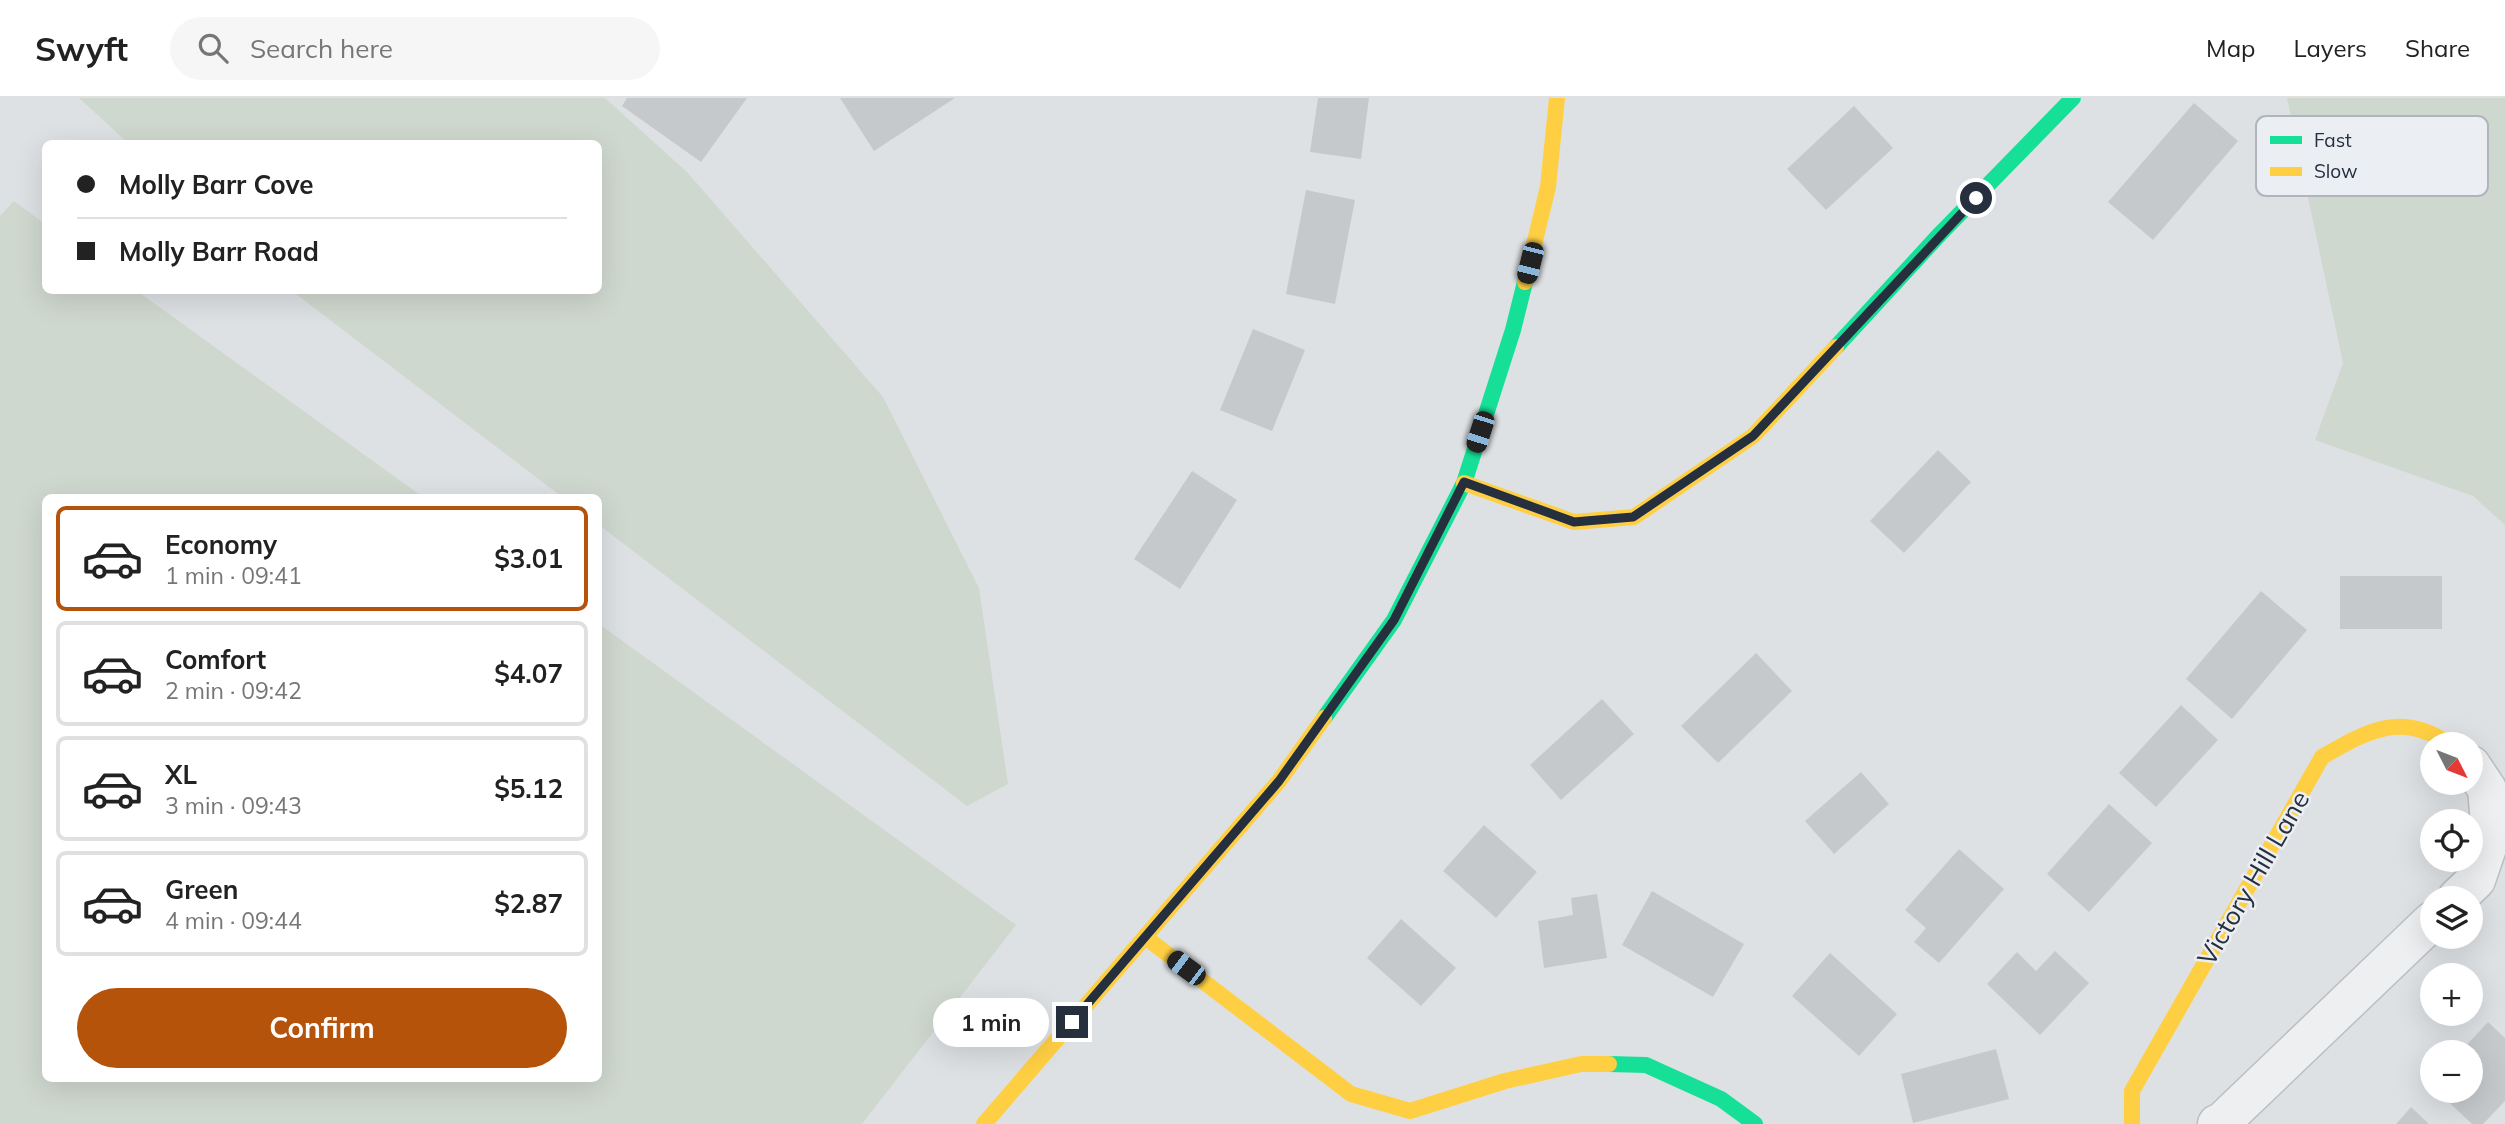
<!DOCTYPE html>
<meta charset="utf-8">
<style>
:root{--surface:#fff;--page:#f6f6f6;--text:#222;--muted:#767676;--line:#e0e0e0;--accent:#b45309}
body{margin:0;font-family:Mulish,sans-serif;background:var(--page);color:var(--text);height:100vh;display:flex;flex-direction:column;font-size:26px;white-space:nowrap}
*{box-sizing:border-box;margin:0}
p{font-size:23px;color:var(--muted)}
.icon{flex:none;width:38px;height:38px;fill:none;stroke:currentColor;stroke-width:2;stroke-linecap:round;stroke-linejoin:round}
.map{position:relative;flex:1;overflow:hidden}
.details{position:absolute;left:42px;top:396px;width:560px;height:588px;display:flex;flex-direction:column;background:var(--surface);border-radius:10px;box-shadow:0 7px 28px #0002}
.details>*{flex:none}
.hud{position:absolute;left:42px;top:42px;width:560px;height:154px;border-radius:10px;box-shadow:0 7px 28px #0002;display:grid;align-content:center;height:154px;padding:0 35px;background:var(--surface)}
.needle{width:46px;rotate:132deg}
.controls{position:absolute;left:2420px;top:634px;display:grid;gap:14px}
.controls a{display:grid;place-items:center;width:63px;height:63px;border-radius:50%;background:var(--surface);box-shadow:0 7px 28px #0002;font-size:35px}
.end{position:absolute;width:32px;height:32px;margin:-16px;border:9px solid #252f3d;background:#fff;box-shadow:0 0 0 4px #fff}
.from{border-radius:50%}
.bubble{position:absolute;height:49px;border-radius:24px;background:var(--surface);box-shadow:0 7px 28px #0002;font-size:23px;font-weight:700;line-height:49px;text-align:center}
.car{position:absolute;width:21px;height:42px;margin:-21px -10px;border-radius:9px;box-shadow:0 0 5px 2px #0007;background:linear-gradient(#222 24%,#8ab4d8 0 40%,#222 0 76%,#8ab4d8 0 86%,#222 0)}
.hud b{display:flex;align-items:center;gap:24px;height:66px;font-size:26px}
.hud b+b{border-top:2px solid var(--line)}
.hud i{width:18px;height:18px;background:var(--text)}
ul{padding:12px 0 0;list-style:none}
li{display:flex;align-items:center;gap:21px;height:105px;margin:0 14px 10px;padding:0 21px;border:4px solid var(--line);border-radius:10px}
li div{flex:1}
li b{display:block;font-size:26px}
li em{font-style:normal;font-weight:700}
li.on{border-color:var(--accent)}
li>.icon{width:63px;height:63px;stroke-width:1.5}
.button{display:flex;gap:14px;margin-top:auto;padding:14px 35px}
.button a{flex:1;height:80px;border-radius:42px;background:var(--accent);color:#fff;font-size:28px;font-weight:700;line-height:80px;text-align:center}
header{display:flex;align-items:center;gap:42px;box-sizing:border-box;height:98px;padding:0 35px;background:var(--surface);border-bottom:2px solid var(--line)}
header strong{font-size:33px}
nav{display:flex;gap:38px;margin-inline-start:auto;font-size:24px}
.search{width:490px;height:63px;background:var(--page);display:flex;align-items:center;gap:18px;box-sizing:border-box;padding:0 24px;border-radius:38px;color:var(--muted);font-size:26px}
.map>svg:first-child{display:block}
.green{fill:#cfd8cf}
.building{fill:#c6c9cc}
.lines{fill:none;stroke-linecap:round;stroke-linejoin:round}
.street-casing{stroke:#bcbfc2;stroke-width:41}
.street{stroke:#edeff1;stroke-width:38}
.fast{stroke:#16e098;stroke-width:16}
.slow{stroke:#ffcf43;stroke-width:16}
.route{stroke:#252f3d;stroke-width:9}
.labels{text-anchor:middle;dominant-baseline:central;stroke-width:5;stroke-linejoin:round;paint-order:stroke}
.street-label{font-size:26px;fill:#252f3d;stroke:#ebeff4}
.key{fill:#ebeff4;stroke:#b0b5bd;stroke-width:2}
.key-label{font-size:19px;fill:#252f3d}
</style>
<header>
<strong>Swyft</strong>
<div class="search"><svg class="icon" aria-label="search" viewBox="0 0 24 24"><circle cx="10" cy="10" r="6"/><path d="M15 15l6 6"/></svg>Search here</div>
<nav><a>Map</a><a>Layers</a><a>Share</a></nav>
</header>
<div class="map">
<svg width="2505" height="1026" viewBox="0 0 2505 1026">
<rect width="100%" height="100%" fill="#dee1e4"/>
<path class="green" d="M 79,0 L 605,0 L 687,74 L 883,299 L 979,490 L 1008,686 L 967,708 L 599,427 L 598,399 L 562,399 L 292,193 L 598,192 L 598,46 L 128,45 Z
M 2287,0 L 2505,0 L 2505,427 L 2473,398 L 2315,342 L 2343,265 Z
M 14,103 L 45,126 L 46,192 L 137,193 L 423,399 L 46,399 L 46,980 L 598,980 L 599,526 L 1016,827 L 862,1026 L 0,1026 L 0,118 Z"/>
<path class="building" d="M 627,0 L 747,0 L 701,64 L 622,8 Z
M 840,0 L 955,0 L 874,53 Z
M 1318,0 L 1369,0 L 1361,61 L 1310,54 Z
M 2194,5 L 2238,43 L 2153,142 L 2108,104 Z
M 1854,8 L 1893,50 L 1826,112 L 1787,71 Z
M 1306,92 L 1355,102 L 1335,206 L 1286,196 Z
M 1253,231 L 1305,252 L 1272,333 L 1220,312 Z
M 1938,352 L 1971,384 L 1904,455 L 1870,423 Z
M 1192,373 L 1237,402 L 1180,491 L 1134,461 Z
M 2340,478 L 2442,478 L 2442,531 L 2340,531 Z
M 2261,493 L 2307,532 L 2232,621 L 2186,581 Z
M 1756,555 L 1792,593 L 1718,665 L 1681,628 Z
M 1602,601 L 1634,636 L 1561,702 L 1530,667 Z
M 2181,607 L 2218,642 L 2156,709 L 2119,675 Z
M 1861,674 L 1889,706 L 1834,756 L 1805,723 Z
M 2109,706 L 2152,745 L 2089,814 L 2047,776 Z
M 1484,727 L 1537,774 L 1496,820 L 1443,773 Z
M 1959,751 L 2004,791 L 1939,865 L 1914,844 L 1926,830 L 1905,812 Z
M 1652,793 L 1744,846 L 1713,899 L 1622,847 Z
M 1597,796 L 1607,860 L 1544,870 L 1538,823 L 1573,817 L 1571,800 Z
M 1401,821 L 1456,870 L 1421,908 L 1367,860 Z
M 2055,853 L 2089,885 L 2040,937 L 1987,886 L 2017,854 L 2036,873 Z
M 1830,855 L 1897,916 L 1859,958 L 1792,898 Z
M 2488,924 L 2505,940 L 2505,1003 L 2483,1026 L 2472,1026 L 2436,992 L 2471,992 L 2471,954 L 2460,954 Z
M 1996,951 L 2009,1001 L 1913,1025 L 1901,976 Z
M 2411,1009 L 2429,1026 L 2396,1026 Z"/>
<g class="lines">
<defs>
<path id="street" d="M 2457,800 L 2476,782 L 2491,738 L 2487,691 L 2471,667
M 2217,1026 L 2222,1024 L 2432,823"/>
</defs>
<use href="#street" class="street-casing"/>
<use href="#street" class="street"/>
<path class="fast" d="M 1836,249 L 1940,136 L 2073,0
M 1324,620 L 1394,522 L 1464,385 L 1513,232 L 1525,184
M 1609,966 L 1646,967 L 1721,1001 L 1755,1026"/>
<path class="slow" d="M 1525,184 L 1548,89 L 1557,0
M 1464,385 L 1574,424 L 1634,419 L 1753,338 L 1836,249
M 1145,839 L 1351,996 L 1410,1013 L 1505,983 L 1581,966 L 1609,966
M 984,1026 L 1279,683 L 1324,620
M 2132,1026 L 2132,993 L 2322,659 C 2367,633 2401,613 2449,646"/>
</g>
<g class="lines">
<path class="route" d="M 1072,924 L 1279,683 L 1394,522 L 1464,384 L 1574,424 L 1633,419 L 1753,338 L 1976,100"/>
</g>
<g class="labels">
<g class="street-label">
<text transform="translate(2253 780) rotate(-60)">Victory Hill Lane</text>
</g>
</g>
<rect x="2256" y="18" width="232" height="80" rx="10" class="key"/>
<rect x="2270" y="38" width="32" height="8" fill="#16e098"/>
<rect x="2270" y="69" width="32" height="9" fill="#ffcf43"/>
<g class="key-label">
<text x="2314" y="49">Fast</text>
<text x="2314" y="80">Slow</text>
</g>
</svg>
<div class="controls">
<a><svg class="needle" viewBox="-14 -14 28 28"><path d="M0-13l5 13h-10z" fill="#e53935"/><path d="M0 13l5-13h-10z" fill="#767676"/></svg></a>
<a><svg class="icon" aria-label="locate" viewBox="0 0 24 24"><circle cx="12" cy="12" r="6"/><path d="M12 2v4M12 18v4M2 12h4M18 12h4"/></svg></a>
<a><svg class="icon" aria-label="layers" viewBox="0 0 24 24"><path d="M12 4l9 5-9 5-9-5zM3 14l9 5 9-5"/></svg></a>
<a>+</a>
<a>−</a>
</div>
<i class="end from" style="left:1976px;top:100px"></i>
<i class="end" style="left:1072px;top:924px"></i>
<div class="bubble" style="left:933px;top:900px;width:116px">1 min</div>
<i class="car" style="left:1530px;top:165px;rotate:194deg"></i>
<i class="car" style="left:1480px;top:334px;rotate:198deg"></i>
<i class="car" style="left:1186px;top:870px;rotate:307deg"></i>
<div class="hud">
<b><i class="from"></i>Molly Barr Cove</b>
<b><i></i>Molly Barr Road</b>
</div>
<section class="details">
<ul>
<li class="on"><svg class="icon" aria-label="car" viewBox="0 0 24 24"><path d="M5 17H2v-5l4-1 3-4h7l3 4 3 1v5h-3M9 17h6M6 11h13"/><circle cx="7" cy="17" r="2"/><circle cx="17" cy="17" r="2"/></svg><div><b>Economy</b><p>1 min · 09:41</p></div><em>$3.01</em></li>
<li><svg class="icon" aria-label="car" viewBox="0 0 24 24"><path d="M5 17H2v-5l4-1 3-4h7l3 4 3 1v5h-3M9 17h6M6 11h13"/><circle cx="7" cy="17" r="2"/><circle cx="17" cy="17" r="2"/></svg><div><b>Comfort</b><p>2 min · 09:42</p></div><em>$4.07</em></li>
<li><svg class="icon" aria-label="car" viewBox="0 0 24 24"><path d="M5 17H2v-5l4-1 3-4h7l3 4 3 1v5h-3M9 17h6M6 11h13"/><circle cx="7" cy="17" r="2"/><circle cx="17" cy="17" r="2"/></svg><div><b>XL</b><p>3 min · 09:43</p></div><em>$5.12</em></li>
<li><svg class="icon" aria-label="car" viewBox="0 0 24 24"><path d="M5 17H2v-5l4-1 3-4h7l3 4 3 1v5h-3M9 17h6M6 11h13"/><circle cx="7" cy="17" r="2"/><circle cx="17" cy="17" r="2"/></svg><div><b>Green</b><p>4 min · 09:44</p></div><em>$2.87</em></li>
</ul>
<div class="button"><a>Confirm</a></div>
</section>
</div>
